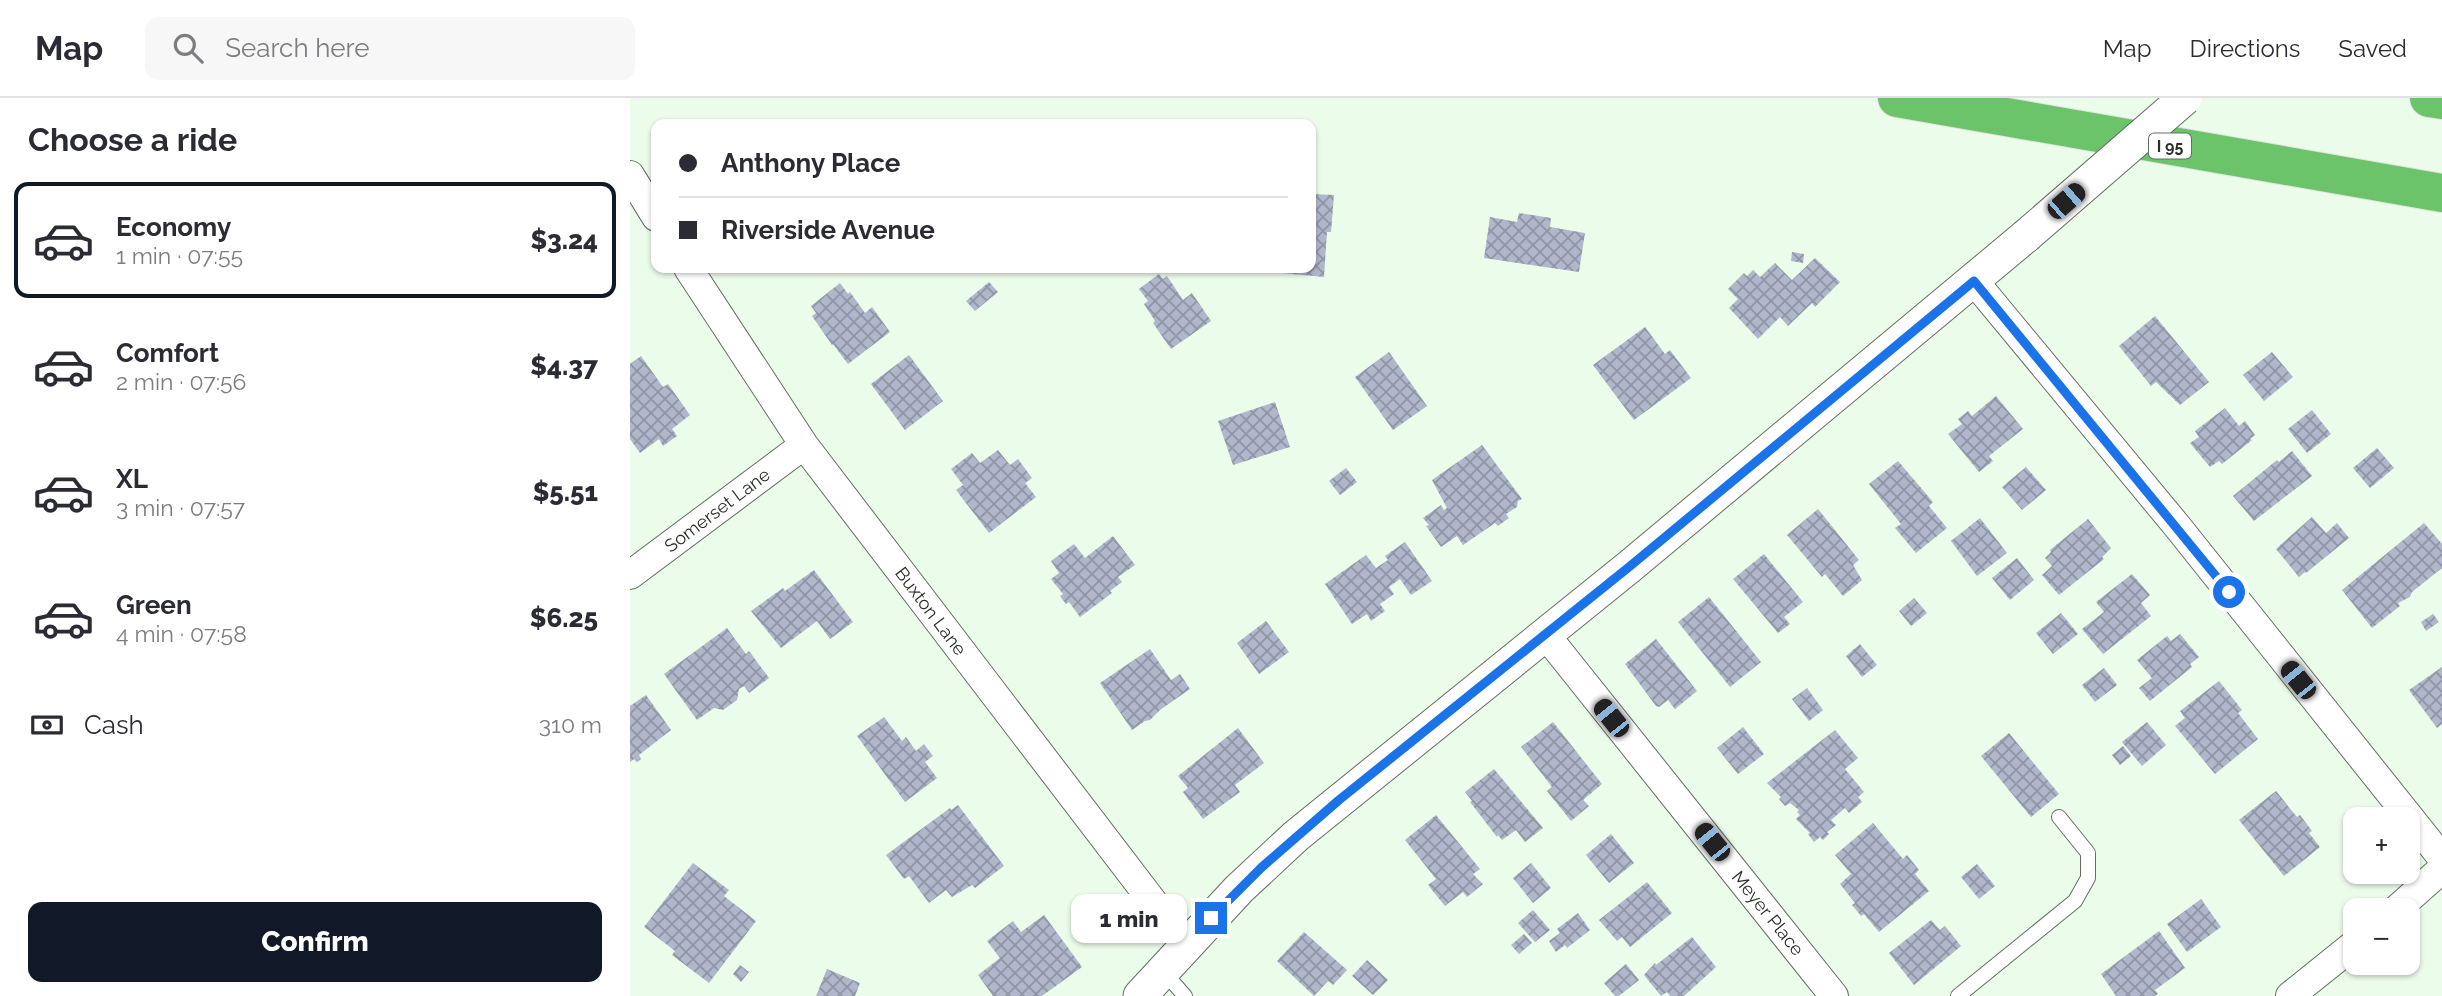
<!DOCTYPE html>
<meta charset="utf-8">
<style>
:root{--surface:#fff;--page:#f7f7f7;--text:#2b2b33;--muted:#7c7c81;--line:#e1e1e2;--accent:#111827}
body{margin:0;font-family:Raleway,sans-serif;background:var(--page);color:var(--text);height:100vh;display:flex;flex-direction:column;font-size:26px;white-space:nowrap}
*{box-sizing:border-box;margin:0}
p{font-size:23px;color:var(--muted)}
.icon{flex:none;width:38px;height:38px;fill:none;stroke:currentColor;stroke-width:2;stroke-linecap:round;stroke-linejoin:round}
.map{position:relative;flex:1;overflow:hidden}
.side{display:flex;flex-direction:column;background:var(--surface);width:630px}
.side>*{flex:none}
.hud{position:absolute;left:21px;top:21px;width:665px;height:154px;border-radius:14px;box-shadow:0 2px 5px #0004;display:grid;align-content:center;height:154px;padding:0 28px;background:var(--surface)}
.buttons{position:absolute;left:1713px;top:709px;display:grid;gap:14px}
.buttons a{display:grid;place-items:center;width:77px;height:77px;border-radius:14px;background:var(--surface);box-shadow:0 2px 5px #0004;font-size:35px}
.end{position:absolute;width:32px;height:32px;margin:-16px;border:9px solid #1a73e8;background:#fff;box-shadow:0 0 0 4px #fff}
.from{border-radius:50%}
.bubble{position:absolute;height:49px;border-radius:14px;background:var(--surface);box-shadow:0 2px 5px #0004;font-size:23px;font-weight:800;line-height:49px;text-align:center}
.car{position:absolute;width:21px;height:42px;margin:-21px -10px;border-radius:9px;box-shadow:0 0 5px 2px #0007;background:linear-gradient(#222 24%,#8ab4d8 0 40%,#222 0 76%,#8ab4d8 0 86%,#222 0)}
.hud b{display:flex;align-items:center;gap:24px;height:66px;font-size:26px}
.hud b+b{border-top:2px solid var(--line)}
.hud i{width:18px;height:18px;background:var(--text)}
ul{padding:0;list-style:none}
li{display:flex;align-items:center;gap:21px;height:116px;margin:0 14px 10px;padding:0 14px;border:4px solid transparent;border-radius:14px}
li div{flex:1}
li b{display:block;font-size:26px}
li em{font-style:normal;font-weight:800}
li.active{border-color:var(--accent)}
li>.icon{width:63px;height:63px;stroke-width:1.5}
h2{padding:0 28px;font-size:32px;line-height:84px}
.pay{display:flex;align-items:center;gap:18px;height:77px;padding:0 28px;font-size:26px}
.pay p{margin-inline-start:auto}
.cta{display:flex;gap:14px;margin-top:auto;padding:14px 28px}
.cta a{flex:1;height:80px;border-radius:14px;background:var(--accent);color:#fff;font-size:28px;font-weight:800;line-height:80px;text-align:center}
header{display:flex;align-items:center;gap:42px;box-sizing:border-box;height:98px;padding:0 35px;background:var(--surface);border-bottom:2px solid var(--line)}
header strong{font-size:33px}
nav{display:flex;gap:38px;margin-inline-start:auto;font-size:24px}
.search{width:490px;height:63px;background:var(--page);display:flex;align-items:center;gap:18px;box-sizing:border-box;padding:0 24px;border-radius:14px;color:var(--muted);font-size:26px}
main{display:flex;flex:1;min-height:0}
.map>svg:first-child{display:block}
.building{fill:url(#building-cross-hatch)}
.lines{fill:none;stroke-linecap:round;stroke-linejoin:round}
.service-casing{stroke:#626f61;stroke-width:16}
.minor-casing{stroke:#626f61;stroke-width:30}
.tertiary-casing{stroke:#626f61;stroke-width:35}
.motorway-casing{stroke:#e1e2e1;stroke-width:40}
.service{stroke:#fff;stroke-width:14}
.minor{stroke:#fff;stroke-width:28}
.tertiary{stroke:#fff;stroke-width:33}
.motorway{stroke:#6bc46a;stroke-width:38}
.tertiary-bridge-casing{stroke:#626f61;stroke-width:35;stroke-linecap:butt}
.tertiary-bridge{stroke:#fff;stroke-width:33}
.route{stroke:#1a73e8;stroke-width:9}
.labels{text-anchor:middle;dominant-baseline:central;stroke-width:5;stroke-linejoin:round;paint-order:stroke}
.shield{fill:#fff;stroke:#696d68;stroke-width:2}
.shield-label{font-size:16px;font-weight:bold;fill:#292e28}
.street-label{font-size:18px;fill:#292e28;stroke:#fff}
</style>
<header>
<strong>Map</strong>
<div class="search"><svg class="icon" aria-label="search" viewBox="0 0 24 24"><circle cx="10" cy="10" r="6"/><path d="M15 15l6 6"/></svg>Search here</div>
<nav><a>Map</a><a>Directions</a><a>Saved</a></nav>
</header>
<main>
<section class="side">
<h2>Choose a ride</h2>
<ul>
<li class="active"><svg class="icon" aria-label="car" viewBox="0 0 24 24"><path d="M5 17H2v-5l4-1 3-4h7l3 4 3 1v5h-3M9 17h6M6 11h13"/><circle cx="7" cy="17" r="2"/><circle cx="17" cy="17" r="2"/></svg><div><b>Economy</b><p>1 min · 07:55</p></div><em>$3.24</em></li>
<li><svg class="icon" aria-label="car" viewBox="0 0 24 24"><path d="M5 17H2v-5l4-1 3-4h7l3 4 3 1v5h-3M9 17h6M6 11h13"/><circle cx="7" cy="17" r="2"/><circle cx="17" cy="17" r="2"/></svg><div><b>Comfort</b><p>2 min · 07:56</p></div><em>$4.37</em></li>
<li><svg class="icon" aria-label="car" viewBox="0 0 24 24"><path d="M5 17H2v-5l4-1 3-4h7l3 4 3 1v5h-3M9 17h6M6 11h13"/><circle cx="7" cy="17" r="2"/><circle cx="17" cy="17" r="2"/></svg><div><b>XL</b><p>3 min · 07:57</p></div><em>$5.51</em></li>
<li><svg class="icon" aria-label="car" viewBox="0 0 24 24"><path d="M5 17H2v-5l4-1 3-4h7l3 4 3 1v5h-3M9 17h6M6 11h13"/><circle cx="7" cy="17" r="2"/><circle cx="17" cy="17" r="2"/></svg><div><b>Green</b><p>4 min · 07:58</p></div><em>$6.25</em></li>
</ul>
<div class="pay"><svg class="icon" aria-label="cash" viewBox="0 0 24 24"><path d="M3 7h18v10H3z"/><circle cx="12" cy="12" r="2"/></svg>Cash<p>310 m</p></div>
<div class="cta"><a>Confirm</a></div>
</section>
<div class="map">
<svg width="1812" height="898" viewBox="0 0 1812 898">
<defs>
<pattern id="building-cross-hatch" width="8" height="8" patternUnits="userSpaceOnUse" patternTransform="scale(1.75)"><rect width="8" height="8" fill="#b0b7ca"/><path d="M0 0l8 8M0 8l8-8" fill="none" stroke="#8f95a4"/></pattern>
</defs>
<rect width="100%" height="100%" fill="#ecfceb"/>
<path class="building" d="M 681,96 L 704,97 L 701,134 L 697,134 L 694,179 L 652,175 L 653,170 L 681,170 Z
M 889,115 L 921,120 L 920,129 L 955,135 L 949,174 L 854,160 L 860,119 L 887,124 Z
M 1162,154 L 1174,156 L 1173,165 L 1161,163 Z
M 1185,160 L 1210,184 L 1185,209 L 1182,205 L 1158,228 L 1150,219 L 1128,241 L 1099,210 L 1108,201 L 1098,191 L 1114,175 L 1117,178 L 1123,172 L 1130,179 L 1145,165 L 1162,182 Z
M 529,176 L 533,181 L 537,178 L 553,202 L 562,195 L 581,223 L 541,251 L 523,225 L 525,223 L 514,206 L 518,203 L 509,191 Z
M 359,184 L 368,194 L 345,213 L 336,203 Z
M 210,185 L 218,196 L 220,194 L 235,215 L 242,209 L 260,234 L 218,266 L 203,246 L 202,247 L 182,218 L 186,215 L 181,208 Z
M 1525,218 L 1579,284 L 1550,307 L 1526,284 L 1521,288 L 1489,248 Z
M 1015,229 L 1035,256 L 1040,252 L 1061,280 L 1004,322 L 963,267 Z
M 759,254 L 797,308 L 763,332 L 725,279 Z
M 1642,254 L 1663,279 L 1634,303 L 1613,277 Z
M 279,257 L 313,303 L 275,332 L 241,286 Z
M 11,258 L 33,289 L 38,286 L 60,317 L 42,331 L 47,338 L 33,348 L 29,341 L 10,355 L 0,341 L 0,266 Z
M 1366,298 L 1393,331 L 1359,358 L 1363,363 L 1349,374 L 1318,336 L 1332,326 L 1328,321 L 1338,313 L 1342,318 Z
M 645,304 L 660,349 L 603,367 L 588,323 Z
M 1595,310 L 1609,328 L 1615,323 L 1625,337 L 1620,341 L 1622,342 L 1592,366 L 1589,363 L 1580,369 L 1560,345 L 1569,339 L 1565,333 Z
M 1682,312 L 1701,336 L 1677,355 L 1658,331 Z
M 852,347 L 892,401 L 888,403 L 887,409 L 876,416 L 879,420 L 868,428 L 865,425 L 833,447 L 827,438 L 811,449 L 796,428 L 799,427 L 793,420 L 811,407 L 814,412 L 817,410 L 802,382 Z
M 1747,350 L 1764,370 L 1740,390 L 1723,370 Z
M 368,352 L 380,367 L 388,361 L 402,380 L 395,385 L 406,399 L 359,435 L 326,392 L 333,387 L 321,371 L 342,355 L 350,365 Z
M 1662,353 L 1682,378 L 1624,423 L 1603,398 L 1647,362 L 1649,364 Z
M 1268,363 L 1303,404 L 1299,408 L 1317,430 L 1286,455 L 1265,430 L 1271,426 L 1239,386 Z
M 1396,369 L 1416,392 L 1392,412 L 1372,389 Z
M 716,370 L 727,384 L 710,397 L 699,383 Z
M 1188,411 L 1229,462 L 1223,467 L 1232,482 L 1213,498 L 1195,476 L 1192,479 L 1157,437 Z
M 1682,419 L 1696,435 L 1707,425 L 1719,440 L 1676,475 L 1675,474 L 1669,479 L 1646,451 Z
M 1350,420 L 1377,455 L 1347,478 L 1321,443 Z
M 1458,421 L 1481,450 L 1472,459 L 1474,461 L 1429,497 L 1412,477 L 1422,468 L 1415,460 L 1421,454 L 1420,452 Z
M 1794,425 L 1812,446 L 1812,470 L 1782,494 L 1780,499 L 1768,505 L 1770,508 L 1742,530 L 1712,492 Z
M 483,438 L 505,467 L 488,479 L 492,484 L 480,493 L 482,495 L 450,519 L 439,504 L 436,506 L 430,498 L 433,496 L 421,481 L 429,475 L 421,463 L 444,446 L 455,460 Z
M 775,444 L 802,483 L 781,497 L 770,481 L 759,489 L 764,496 L 750,506 L 755,513 L 741,523 L 737,516 L 722,526 L 695,486 L 736,457 L 746,470 L 758,462 L 755,458 Z
M 1134,456 L 1173,504 L 1154,519 L 1160,526 L 1148,535 L 1103,481 Z
M 1387,460 L 1404,482 L 1380,502 L 1362,480 Z
M 184,472 L 223,524 L 200,541 L 187,523 L 151,550 L 121,513 L 153,490 L 155,493 Z
M 1502,476 L 1520,497 L 1511,505 L 1521,518 L 1473,556 L 1452,531 L 1474,514 L 1466,504 Z
M 1079,499 L 1131,564 L 1100,589 L 1048,524 Z
M 1284,500 L 1297,515 L 1281,528 L 1269,513 Z
M 1431,515 L 1448,536 L 1423,556 L 1406,535 Z
M 1803,516 L 1809,524 L 1796,533 L 1791,524 Z
M 636,523 L 659,554 L 629,576 L 607,545 Z
M 97,530 L 116,556 L 119,553 L 139,580 L 119,595 L 114,588 L 109,591 L 107,602 L 93,612 L 84,610 L 67,622 L 34,576 Z
M 1550,536 L 1569,559 L 1560,566 L 1562,569 L 1520,603 L 1509,590 L 1522,580 L 1507,562 L 1537,538 L 1541,543 Z
M 1026,541 L 1067,593 L 1045,611 L 1038,602 L 1029,609 L 1026,608 L 995,566 Z
M 1230,546 L 1247,567 L 1232,579 L 1216,558 Z
M 520,551 L 541,582 L 550,576 L 560,591 L 530,612 L 520,622 L 515,623 L 502,632 L 470,585 Z
M 1812,569 L 1812,626 L 1807,630 L 1779,592 Z
M 1474,570 L 1487,587 L 1465,604 L 1452,587 Z
M 1589,583 L 1612,612 L 1608,615 L 1628,641 L 1585,676 L 1545,628 L 1555,620 L 1550,613 Z
M 1177,590 L 1193,612 L 1179,623 L 1162,601 Z
M 16,597 L 41,632 L 9,657 L 11,661 L 7,664 L 4,661 L 0,664 L 0,608 Z
M 254,619 L 272,643 L 276,639 L 286,653 L 294,646 L 303,658 L 295,664 L 307,680 L 275,704 L 227,638 Z
M 923,624 L 972,686 L 953,702 L 959,708 L 941,723 L 917,693 L 922,689 L 891,649 Z
M 1517,624 L 1536,647 L 1512,668 L 1492,644 Z
M 1113,629 L 1134,656 L 1108,676 L 1087,650 Z
M 608,630 L 634,665 L 605,687 L 610,694 L 573,721 L 553,694 L 558,690 L 548,678 Z
M 1205,632 L 1228,660 L 1215,671 L 1234,694 L 1228,699 L 1232,704 L 1219,715 L 1215,710 L 1201,722 L 1206,727 L 1197,734 L 1199,736 L 1193,742 L 1190,739 L 1184,744 L 1178,736 L 1180,735 L 1166,721 L 1170,717 L 1167,714 L 1169,712 L 1160,705 L 1155,708 L 1149,701 L 1151,699 L 1137,685 Z
M 1379,635 L 1429,696 L 1401,719 L 1351,658 Z
M 1493,648 L 1501,658 L 1490,667 L 1482,657 Z
M 864,671 L 913,730 L 895,744 L 886,732 L 872,742 L 868,737 L 867,739 L 840,704 L 842,703 L 835,694 Z
M 1646,693 L 1667,719 L 1670,717 L 1682,733 L 1679,735 L 1690,749 L 1654,778 L 1609,722 Z
M 328,707 L 374,768 L 345,790 L 342,787 L 322,799 L 316,792 L 299,805 L 279,778 L 274,781 L 256,757 L 320,710 L 321,712 Z
M 806,717 L 850,771 L 843,776 L 853,786 L 837,799 L 833,794 L 815,808 L 798,787 L 806,781 L 775,742 Z
M 1243,725 L 1273,761 L 1277,757 L 1289,772 L 1285,776 L 1299,793 L 1249,834 L 1234,816 L 1231,818 L 1222,807 L 1225,805 L 1210,786 L 1221,776 L 1205,757 Z
M 981,736 L 1004,765 L 979,785 L 956,757 Z
M 63,765 L 99,792 L 94,798 L 126,823 L 79,885 L 42,857 L 45,853 L 14,829 Z
M 901,765 L 921,790 L 903,805 L 883,780 Z
M 1347,766 L 1365,788 L 1349,801 L 1331,779 Z
M 1017,784 L 1042,815 L 1000,849 L 992,839 L 987,843 L 969,822 Z
M 1571,801 L 1591,829 L 1557,854 L 1537,826 Z
M 903,812 L 920,832 L 905,844 L 888,825 Z
M 948,815 L 960,832 L 937,850 L 935,847 L 926,854 L 919,843 L 930,835 L 927,831 Z
M 414,817 L 452,869 L 412,898 L 363,898 L 348,877 L 370,860 L 357,843 L 383,823 L 391,834 Z
M 1301,822 L 1310,832 L 1315,828 L 1331,848 L 1284,887 L 1259,855 Z
M 1529,833 L 1555,870 L 1525,892 L 1528,896 L 1524,898 L 1486,898 L 1471,876 Z
M 674,834 L 717,872 L 703,887 L 698,883 L 684,898 L 647,863 Z
M 894,836 L 902,845 L 889,856 L 881,847 Z
M 1062,839 L 1086,869 L 1054,898 L 1040,898 L 1037,894 L 1031,898 L 1014,877 L 1025,865 L 1026,867 Z
M 737,862 L 758,882 L 743,897 L 722,878 Z
M 996,866 L 1009,882 L 989,898 L 985,898 L 974,885 Z
M 110,867 L 119,874 L 111,884 L 103,876 Z
M 197,871 L 230,885 L 225,898 L 186,898 Z"/>
<g class="lines">
<defs>
<path id="service" d="M 533,873 L 555,898
M 1328,898 L 1445,803 L 1458,780 L 1458,755 L 1429,719"/>
<path id="minor" d="M 0,77 L 26,119
M 58,170 L 174,347 L 556,847
M 1344,183 L 1547,428 L 1812,760
M 0,477 L 174,347
M 915,536 L 1204,898
M 1766,812 L 1812,771
M 1660,898 L 1726,845"/>
<path id="tertiary" d="M 510,898 L 609,791 L 666,738 L 999,469 L 1396,138"/>
<path id="motorway" d="M 1267,0 L 1812,95
M 1799,0 L 1812,2"/>
</defs>
<use href="#service" class="service-casing"/>
<use href="#minor" class="minor-casing"/>
<use href="#tertiary" class="tertiary-casing"/>
<use href="#motorway" class="motorway-casing"/>
<use href="#service" class="service"/>
<use href="#minor" class="minor"/>
<use href="#tertiary" class="tertiary"/>
<use href="#motorway" class="motorway"/>
<defs>
<path id="tertiary-bridge" d="M 1396,138 L 1555,0"/>
</defs>
<use href="#tertiary-bridge" class="tertiary-bridge-casing"/>
<use href="#tertiary-bridge" class="tertiary-bridge"/>
</g>
<g class="lines">
<path class="route" d="M 581,820 L 632,769 L 709,702 L 999,469 L 1344,183 L 1599,494"/>
</g>
<g class="labels">
<rect class="shield" x="1519" y="35.5" width="42" height="25" rx="5"/>
<g class="shield-label">
<text x="1540" y="48">I 95</text>
</g>
<g class="street-label">
<text transform="translate(87 412) rotate(-37)">Somerset Lane</text>
<text transform="translate(301 513) rotate(53)">Buxton Lane</text>
<text transform="translate(1138 815) rotate(51)">Meyer Place</text>
</g>
</g>
</svg>
<div class="buttons">
<a>+</a>
<a>−</a>
</div>
<i class="end from" style="left:1599px;top:494px"></i>
<i class="end" style="left:581px;top:820px"></i>
<div class="bubble" style="left:441px;top:796px;width:116px">1 min</div>
<i class="car" style="left:1436px;top:103px;rotate:49deg"></i>
<i class="car" style="left:1668px;top:582px;rotate:321deg"></i>
<i class="car" style="left:981px;top:620px;rotate:321deg"></i>
<i class="car" style="left:1082px;top:744px;rotate:321deg"></i>
<div class="hud">
<b><i class="from"></i>Anthony Place</b>
<b><i></i>Riverside Avenue</b>
</div>
</div>
</main>
